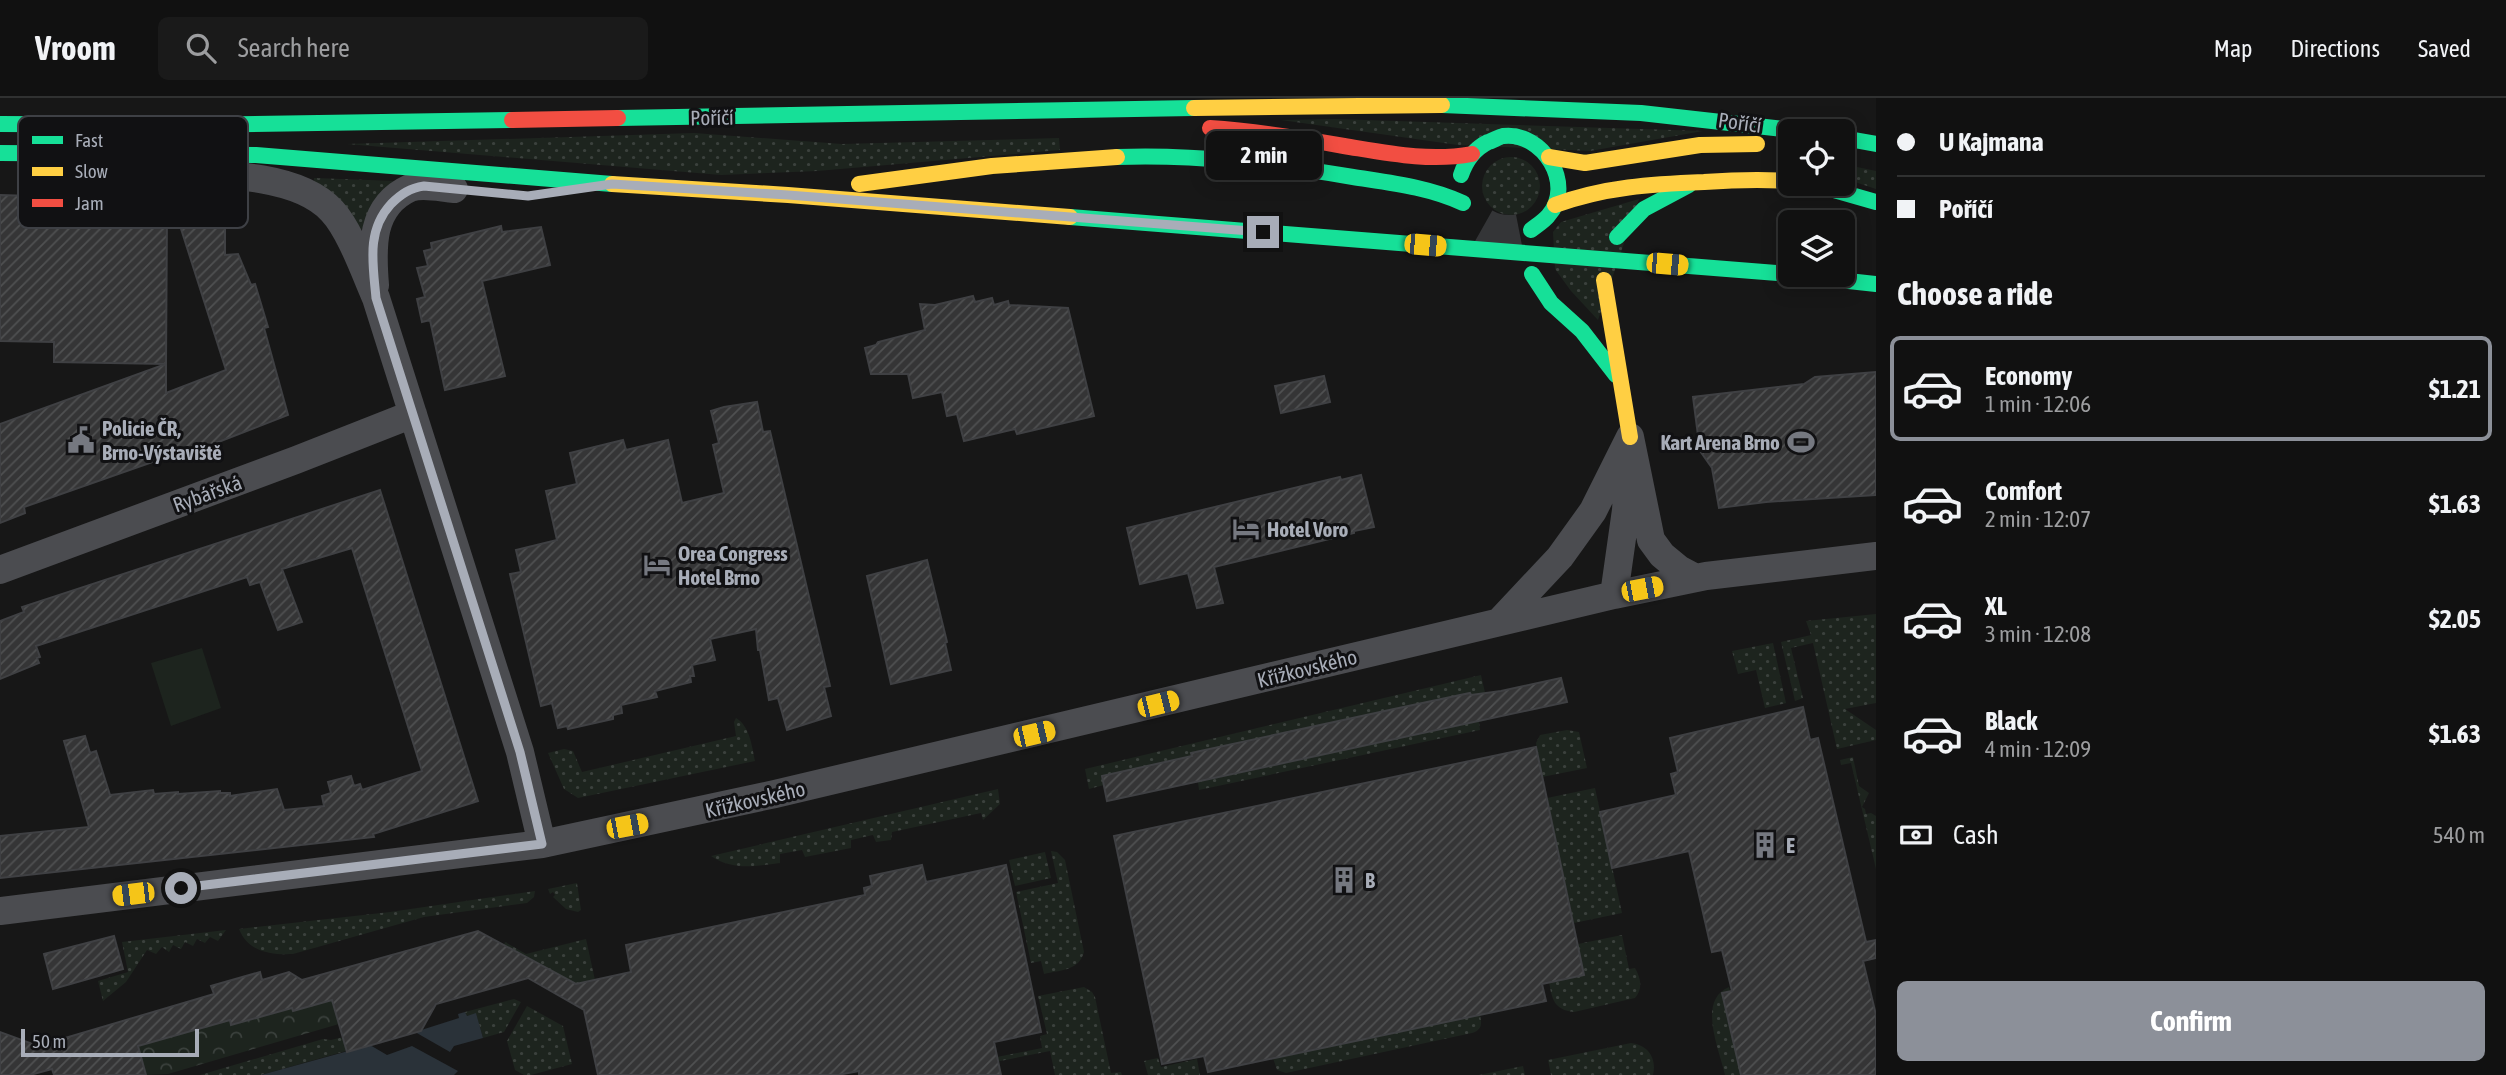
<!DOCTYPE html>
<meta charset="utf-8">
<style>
:root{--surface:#111;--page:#1a1a1a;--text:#f1f3f6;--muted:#9c9d9f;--line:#303131;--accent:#8c9099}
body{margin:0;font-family:"Asap Condensed",sans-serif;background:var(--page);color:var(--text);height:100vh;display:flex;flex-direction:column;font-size:26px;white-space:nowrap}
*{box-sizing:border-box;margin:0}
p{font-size:23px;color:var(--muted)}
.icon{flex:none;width:38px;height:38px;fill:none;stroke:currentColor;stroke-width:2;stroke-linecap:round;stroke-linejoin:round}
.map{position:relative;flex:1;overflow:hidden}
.drawer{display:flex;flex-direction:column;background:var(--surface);width:630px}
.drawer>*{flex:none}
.guide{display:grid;align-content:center;height:154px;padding:0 21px;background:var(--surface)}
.controls{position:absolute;left:1778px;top:21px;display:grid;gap:14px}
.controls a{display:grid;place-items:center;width:77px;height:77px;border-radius:10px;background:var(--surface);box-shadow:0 4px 18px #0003,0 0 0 2px var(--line);font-size:35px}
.scale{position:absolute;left:21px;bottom:18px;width:178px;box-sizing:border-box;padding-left:7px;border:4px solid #a8adb8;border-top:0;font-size:19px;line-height:24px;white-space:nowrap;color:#a8adb8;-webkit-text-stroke:5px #111113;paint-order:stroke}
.end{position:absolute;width:32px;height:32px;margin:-16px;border:9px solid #a8adb8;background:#111;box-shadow:0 0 0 4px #111}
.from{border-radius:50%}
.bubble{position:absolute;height:49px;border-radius:10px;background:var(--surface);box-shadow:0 4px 18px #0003,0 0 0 2px var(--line);font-size:23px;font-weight:700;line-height:49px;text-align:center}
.car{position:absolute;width:21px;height:42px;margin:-21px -10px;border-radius:9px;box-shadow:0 0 5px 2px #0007;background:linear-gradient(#f5c518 24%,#345 0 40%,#f5c518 0 76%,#345 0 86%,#f5c518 0)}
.guide b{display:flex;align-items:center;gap:24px;height:66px;font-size:26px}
.guide b+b{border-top:2px solid var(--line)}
.guide i{width:18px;height:18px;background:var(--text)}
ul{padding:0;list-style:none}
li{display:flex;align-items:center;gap:21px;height:105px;margin:0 14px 10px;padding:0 7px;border:4px solid transparent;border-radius:10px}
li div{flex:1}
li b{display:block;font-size:26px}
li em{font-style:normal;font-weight:700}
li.active{border-color:var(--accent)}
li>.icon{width:63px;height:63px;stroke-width:1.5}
h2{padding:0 21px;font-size:32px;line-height:84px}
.pay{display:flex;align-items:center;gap:18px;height:77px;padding:0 21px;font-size:26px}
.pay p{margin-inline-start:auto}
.button{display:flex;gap:14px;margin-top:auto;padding:14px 21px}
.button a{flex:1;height:80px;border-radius:10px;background:var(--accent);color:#fff;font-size:28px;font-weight:700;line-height:80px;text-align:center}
header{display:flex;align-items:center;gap:42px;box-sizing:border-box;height:98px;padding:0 35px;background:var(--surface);border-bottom:2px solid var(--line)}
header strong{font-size:33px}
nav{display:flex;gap:38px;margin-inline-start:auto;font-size:24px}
.search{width:490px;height:63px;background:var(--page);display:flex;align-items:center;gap:18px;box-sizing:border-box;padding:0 24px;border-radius:10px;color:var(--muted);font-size:26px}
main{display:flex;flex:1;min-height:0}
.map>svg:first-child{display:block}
.grass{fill:url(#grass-dots);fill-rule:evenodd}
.forest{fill:url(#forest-crowns)}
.garden{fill:#1d241e}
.water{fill:#2a3239}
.building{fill:url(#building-hatch);stroke:#3f4043;stroke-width:2}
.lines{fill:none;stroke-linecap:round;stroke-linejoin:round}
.highway-tunnel{stroke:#343537;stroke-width:38;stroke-dasharray:38 19;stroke-linecap:butt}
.street{stroke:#4b4c50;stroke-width:28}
.fast{stroke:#16e098;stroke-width:16}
.slow{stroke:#ffcf43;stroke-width:16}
.jam{stroke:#f24e42;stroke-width:16}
.route{stroke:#a8adb8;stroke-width:9}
.labels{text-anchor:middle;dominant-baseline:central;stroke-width:6;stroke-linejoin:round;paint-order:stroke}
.street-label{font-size:21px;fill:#a8adb8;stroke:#111113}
.poi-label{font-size:21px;font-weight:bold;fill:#a8adb8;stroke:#111113;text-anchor:start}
.key{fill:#111113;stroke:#3e4045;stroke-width:2}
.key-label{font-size:19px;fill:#a8adb8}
</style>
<header>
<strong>Vroom</strong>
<div class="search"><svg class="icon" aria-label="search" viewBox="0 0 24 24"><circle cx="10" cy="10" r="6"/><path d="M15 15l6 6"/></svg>Search here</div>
<nav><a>Map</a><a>Directions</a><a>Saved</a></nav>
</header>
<main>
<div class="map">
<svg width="1876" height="977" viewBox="0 0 1876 977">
<defs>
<pattern id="grass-dots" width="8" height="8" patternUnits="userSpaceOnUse" patternTransform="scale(1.75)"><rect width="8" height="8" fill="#1d241e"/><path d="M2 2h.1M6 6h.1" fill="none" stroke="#3b413d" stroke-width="1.8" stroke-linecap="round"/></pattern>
<pattern id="forest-crowns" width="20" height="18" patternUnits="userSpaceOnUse" patternTransform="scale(1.75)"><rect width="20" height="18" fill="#1d241e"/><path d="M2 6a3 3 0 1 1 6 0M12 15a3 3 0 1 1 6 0" fill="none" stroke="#3b413d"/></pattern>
<pattern id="building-hatch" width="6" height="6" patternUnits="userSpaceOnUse" patternTransform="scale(1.75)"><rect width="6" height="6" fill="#353536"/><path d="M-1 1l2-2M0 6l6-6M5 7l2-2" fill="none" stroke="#4f5051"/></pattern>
</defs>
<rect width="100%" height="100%" fill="#171717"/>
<path class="grass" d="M 1335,21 L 1703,33 L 1590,53 L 1458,47 L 1281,22 Z
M 694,35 L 842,46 L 1059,40 L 1060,52 L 817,73 L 721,77 L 347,46 Z
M1482 88a29 29 0 1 1 58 0a29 29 0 1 1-58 0Z
M 1843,66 L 1876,73 L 1876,91 L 1843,80 Z
M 314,80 L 396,83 L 367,122 L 360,135 L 314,83 Z
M 1639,101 L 1598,222 L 1571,193 L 1555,171 L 1553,134 L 1561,124 Z
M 1876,516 L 1876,605 L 1845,611 L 1876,632 L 1876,642 L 1837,651 L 1813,545 L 1791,550 L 1803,600 L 1795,603 L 1781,544 L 1811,537 L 1806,523 Z
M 1773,545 L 1786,605 L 1765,610 L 1756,572 L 1738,576 L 1732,553 Z
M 1481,577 L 1491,621 L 1479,624 L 1480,632 L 1199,692 L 1198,684 L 1378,645 L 1372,616 L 1192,655 L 1197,680 L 1104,687 L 1089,691 L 1085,671 ZM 1470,595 L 1476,624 L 1400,640 L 1394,611 Z
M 736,620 C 750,628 752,649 755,663 L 578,700 L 564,691 L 548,655 L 564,651 L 573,653 L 582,674 L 736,638 L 734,624 Z
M 1567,632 L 1579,634 L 1587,670 L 1542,679 L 1536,645 L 1540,637 Z
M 1853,659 L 1859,688 L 1869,695 L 1862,709 L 1865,711 L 1866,716 L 1871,715 L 1876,718 L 1876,771 L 1851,665 L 1841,667 L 1840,662 Z
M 1595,690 L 1622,815 L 1574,825 L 1547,700 Z
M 998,691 L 1000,706 L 983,722 L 981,715 L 892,734 L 891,742 L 876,744 L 873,737 L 851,742 L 851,750 L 805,759 L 802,752 L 780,756 L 780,765 C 755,768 733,773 711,758 Z
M 1051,753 L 1057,754 L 1065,762 L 1084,854 C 1079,873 1060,872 1044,876 L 1041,863 L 1031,865 L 1016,794 L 1058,785 Z
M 1045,754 L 1051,780 L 1015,788 L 1009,762 Z
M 577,785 L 581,812 L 578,814 L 566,811 L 553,799 L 555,797 L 553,794 L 550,796 L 548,791 Z
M 535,793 L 534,799 L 527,805 L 424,819 L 293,856 C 271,857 248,854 239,831 L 390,814 Z
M 226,832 L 218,843 L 210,839 L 205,845 L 197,841 L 193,848 L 185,844 L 181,851 L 173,847 L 169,854 L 162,849 L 156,856 L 147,852 L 126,884 L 103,903 L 98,883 L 128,874 L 122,844 Z
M 1622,837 L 1629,871 L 1635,870 C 1641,881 1643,890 1635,900 L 1574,914 C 1554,912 1552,901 1549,884 L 1584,877 L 1578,846 Z
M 586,841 L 595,882 L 576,886 L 504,847 L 505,844 L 526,856 Z
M 1084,889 L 1092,894 L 1095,899 L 1111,975 L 1121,974 L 1122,977 L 1055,977 L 1050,953 L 970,969 L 972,964 L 1042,950 L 1040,938 L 1047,936 L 1038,898 Z
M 1729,889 L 1730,893 L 1724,895 L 1743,977 L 1725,977 C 1719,951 1697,902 1729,889 Z
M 514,901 L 521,904 L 504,934 L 483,940 L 476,916 L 466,918 L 465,914 Z
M 527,908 L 563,928 L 572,966 L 531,977 L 524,977 L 515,972 L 507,943 Z
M 1480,917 C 1482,926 1482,932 1472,935 L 1286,975 L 1277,972 L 1273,960 Z
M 343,939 L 346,953 L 261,977 L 200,977 L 323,941 L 331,942 Z
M 1631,945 C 1648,947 1657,960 1653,977 L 1551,977 L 1548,962 Z
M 1158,960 L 1161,969 L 1197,961 L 1200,977 L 1148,977 L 1144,963 Z
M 1523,968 L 1525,977 L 1479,977 Z"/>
<path class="forest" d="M 286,890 L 293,913 L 343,899 L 339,926 L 168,976 L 146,977 L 138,948 L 230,922 L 232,927 L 272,916 Z"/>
<path class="garden" d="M 202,550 L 221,610 L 171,628 L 151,565 Z"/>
<path class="water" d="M 465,914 L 467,918 L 476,915 L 483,940 L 454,948 L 450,954 L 415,934 L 459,920 L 458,916 Z
M 370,947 L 387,957 L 412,948 L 458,973 L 454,977 L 261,977 Z"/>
<path class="building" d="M 0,97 L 163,102 L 163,114 L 167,114 L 166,266 L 54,264 L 54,244 L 0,243 Z
M 176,115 L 225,115 L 225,157 L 238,156 L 251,187 L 255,186 L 268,229 L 264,230 L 288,317 L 203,350 L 201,347 L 24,409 L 25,415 L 0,425 L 0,326 L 166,266 L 166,295 L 226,272 Z
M 501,128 L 502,134 L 541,129 L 550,167 L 482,183 L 505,278 L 445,292 L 430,222 L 422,224 L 417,201 L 425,199 L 417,170 L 428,168 L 424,153 L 432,151 L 431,145 Z
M 973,198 L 975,204 L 992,200 L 994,207 L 1008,203 L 1009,207 L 1068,210 L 1094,318 L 1017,336 L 1015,331 L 964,343 L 957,316 L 947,318 L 942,294 L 913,300 L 908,276 L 871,276 L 865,250 L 876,247 L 878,244 L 925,232 L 920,206 L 935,207 Z
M 1876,274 L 1876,397 L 1766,404 L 1719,410 L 1712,370 L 1700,353 L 1693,299 L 1804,286 L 1815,279 Z
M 1324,278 L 1330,304 L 1281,315 L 1275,288 Z
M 757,304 L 763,334 L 770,333 L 830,588 L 824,589 L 831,618 L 787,632 L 778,600 L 769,602 L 760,552 L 758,552 L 756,531 L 710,541 L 715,562 L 692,567 L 694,578 L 690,578 L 691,584 L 655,593 L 657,599 L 621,607 L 622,615 L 613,617 L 613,621 L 568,631 L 567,628 L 558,630 L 552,605 L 541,608 L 510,476 L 521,474 L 516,452 L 557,442 L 546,393 L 577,386 L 570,355 L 623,342 L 626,352 L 668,342 L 682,405 L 724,395 L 713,347 L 719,345 L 711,313 L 724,309 Z
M 1361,377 L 1374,429 L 1354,433 L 1354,435 L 1214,469 L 1223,505 L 1197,510 L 1188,475 L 1140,486 L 1127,430 L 1340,379 L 1341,382 Z
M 380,392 L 478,703 L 373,736 L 374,739 L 0,780 L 0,738 L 89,729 L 64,643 L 85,638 L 90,655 L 96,653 L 110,697 L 153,692 L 154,696 L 178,694 L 178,696 L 220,693 L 220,695 L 230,695 L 230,698 L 277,691 L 284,712 L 324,708 L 322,698 L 331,695 L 328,684 L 351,678 L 354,688 L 360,686 L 362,692 L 422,673 L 352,450 L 282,471 L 302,524 L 278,532 L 260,484 L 250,487 L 247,479 L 36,548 L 40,559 L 37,560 L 39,565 L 0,581 L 0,523 L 24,514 L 22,509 Z
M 927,462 L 947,544 L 945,545 L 951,572 L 891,586 L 867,478 Z
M 1561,580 L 1567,604 L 1107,703 L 1102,678 L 1192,658 L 1191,655 L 1394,611 L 1470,595 L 1471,597 L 1501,593 Z
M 1803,609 L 1810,642 L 1818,640 L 1866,844 L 1876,842 L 1876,860 L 1863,863 L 1876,917 L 1876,977 L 1741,977 L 1722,895 L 1732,893 L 1722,852 L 1712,854 L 1689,753 L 1612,770 L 1600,714 L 1676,697 L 1671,676 L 1678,674 L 1670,640 Z
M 1536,649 L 1584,877 L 1542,886 L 1546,903 L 1208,974 L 1204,958 L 1162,966 L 1114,738 Z
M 922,767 L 926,784 L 1006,767 L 1041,934 L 994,944 L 1001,977 L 859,977 L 859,973 L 838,977 L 598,977 L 584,912 L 528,880 L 436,906 L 421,933 L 347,954 L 332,902 L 293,913 L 292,910 L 231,927 L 230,922 L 138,948 L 146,977 L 54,977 L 52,971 L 30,977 L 0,977 L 0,934 L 38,948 L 214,896 L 211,888 L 260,874 L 262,882 L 289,874 L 302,882 L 478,833 L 576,886 L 631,874 L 626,847 L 865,797 L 864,790 L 872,788 L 870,778 Z
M 114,838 L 123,871 L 53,891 L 44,856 Z"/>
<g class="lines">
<path class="highway-tunnel" d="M 1483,129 C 1499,138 1513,138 1531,132"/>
<path class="street" d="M 134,71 L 146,74 C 199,77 294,71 332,113 C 350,132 365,175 376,200 L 520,654 L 542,746
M 375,187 C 372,150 370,108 410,90 C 423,85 441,90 454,91
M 1630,339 L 1651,442 L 1662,457 L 1679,471 L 1696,480
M 0,472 L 296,362 L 413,316
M 1614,497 L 1626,412 L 1628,378
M 1499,524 L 1560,459 L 1593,413 L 1630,339
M 0,813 L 542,746 L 775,696 L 1614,497 L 1706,478 L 1876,458"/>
<path class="fast" d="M 1442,7 L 1641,15 L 1801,33
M 618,20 L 1194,10
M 0,26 L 187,27 L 512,22
M 1843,40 L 1876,46
M 0,55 L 256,57 L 612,86
M 1117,59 C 1196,56 1275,66 1353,79 C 1391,85 1428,89 1463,105
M 1461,77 C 1466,62 1474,51 1488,44 C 1493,43 1498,39 1503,38 C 1543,33 1576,87 1548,118 C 1544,123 1536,128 1531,132
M 1813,86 L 1876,104
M 1070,119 L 1790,176
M 1617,139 L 1644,111 L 1689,87
M 1532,176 L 1551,205 L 1582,233 L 1616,277
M 1794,177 L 1876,186"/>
<path class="slow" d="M 1194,10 L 1442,7
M 1549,59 L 1585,65 L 1700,47 L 1757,46
M 612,86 L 788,97 L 1070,119
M 859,86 L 992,68 L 1117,59
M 1555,107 C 1604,89 1652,86 1704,84 C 1732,82 1761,81 1790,83
M 1604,182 L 1630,339"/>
<path class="jam" d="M 512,22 L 618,20
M 1210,30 C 1255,33 1299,40 1344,48 C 1387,55 1429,64 1472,56"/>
</g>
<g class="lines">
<path class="route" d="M 181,790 L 542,746 L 520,654 L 376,200 C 373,166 366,133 391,106 C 401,96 410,90 424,88 L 528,98 L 612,86 L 788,97 L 1263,134"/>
</g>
<defs>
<symbol id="civic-bare" viewBox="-9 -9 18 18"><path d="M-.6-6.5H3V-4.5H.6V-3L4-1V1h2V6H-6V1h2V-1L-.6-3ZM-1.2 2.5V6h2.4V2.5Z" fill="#757880" stroke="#111113" stroke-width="2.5" paint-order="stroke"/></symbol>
<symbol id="stadium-bare" viewBox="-9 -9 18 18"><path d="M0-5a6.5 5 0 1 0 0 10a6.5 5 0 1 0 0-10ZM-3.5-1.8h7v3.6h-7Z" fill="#757880" stroke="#111113" stroke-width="2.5" paint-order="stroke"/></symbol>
<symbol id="hotel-bare" viewBox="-9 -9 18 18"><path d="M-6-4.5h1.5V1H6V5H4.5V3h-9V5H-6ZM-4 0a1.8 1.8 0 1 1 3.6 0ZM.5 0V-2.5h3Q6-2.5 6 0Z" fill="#757880" stroke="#111113" stroke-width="2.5" paint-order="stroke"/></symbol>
<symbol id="building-bare" viewBox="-9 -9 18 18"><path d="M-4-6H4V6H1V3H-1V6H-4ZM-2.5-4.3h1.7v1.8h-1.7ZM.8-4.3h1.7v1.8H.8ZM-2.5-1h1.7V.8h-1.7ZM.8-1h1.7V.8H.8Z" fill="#757880" stroke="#111113" stroke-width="2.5" paint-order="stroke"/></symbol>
</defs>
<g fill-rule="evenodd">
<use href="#civic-bare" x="62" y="323" width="38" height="38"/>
<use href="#stadium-bare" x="1782" y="325" width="38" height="38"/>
<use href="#hotel-bare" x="1227" y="412" width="38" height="38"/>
<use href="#hotel-bare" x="638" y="448" width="38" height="38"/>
<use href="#building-bare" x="1746" y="728" width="38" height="38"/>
<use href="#building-bare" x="1325" y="763" width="38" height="38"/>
</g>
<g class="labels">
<g class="street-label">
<text transform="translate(712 19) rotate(-1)">Poříčí</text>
<text transform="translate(1740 24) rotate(8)">Poříčí</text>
<text transform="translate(207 395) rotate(-20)">Rybářská</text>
<text transform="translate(1307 570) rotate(-14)">Křížkovského</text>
<text transform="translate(755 701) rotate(-13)">Křížkovského</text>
</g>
<g class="poi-label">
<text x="102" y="330">Policie ČR,<tspan x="102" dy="24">Brno-Výstaviště</tspan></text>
<text x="1780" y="344" text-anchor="end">Kart Arena Brno</text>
<text x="1267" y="431">Hotel Voro</text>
<text x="678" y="455">Orea Congress<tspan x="678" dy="24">Hotel Brno</tspan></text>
<text x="1786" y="747">E</text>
<text x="1365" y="782">B</text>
</g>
</g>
<rect x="18" y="18" width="230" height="112" rx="10" class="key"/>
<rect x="32" y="38" width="31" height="8" fill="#16e098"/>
<rect x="32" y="69" width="31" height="9" fill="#ffcf43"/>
<rect x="32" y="101" width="31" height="8" fill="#f24e42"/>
<g class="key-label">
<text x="75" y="49">Fast</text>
<text x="75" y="80">Slow</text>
<text x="75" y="112">Jam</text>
</g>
</svg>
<div class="controls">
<a><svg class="icon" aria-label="locate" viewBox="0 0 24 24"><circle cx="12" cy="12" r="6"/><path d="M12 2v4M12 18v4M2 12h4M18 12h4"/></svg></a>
<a><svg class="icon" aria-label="layers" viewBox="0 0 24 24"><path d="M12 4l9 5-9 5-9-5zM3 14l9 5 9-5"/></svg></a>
</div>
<div class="scale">50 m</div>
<i class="end from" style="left:181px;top:790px"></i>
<i class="end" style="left:1263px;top:134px"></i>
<div class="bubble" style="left:1206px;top:33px;width:116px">2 min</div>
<i class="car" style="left:1425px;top:147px;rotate:95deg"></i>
<i class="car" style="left:1667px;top:166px;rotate:95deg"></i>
<i class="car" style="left:1642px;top:491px;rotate:79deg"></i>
<i class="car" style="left:1158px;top:606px;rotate:76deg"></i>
<i class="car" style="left:1034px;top:636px;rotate:77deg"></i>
<i class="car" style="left:627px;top:728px;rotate:79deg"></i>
<i class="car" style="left:133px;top:796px;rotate:263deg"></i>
</div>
<section class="drawer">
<div class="guide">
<b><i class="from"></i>U Kajmana</b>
<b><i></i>Poříčí</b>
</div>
<h2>Choose a ride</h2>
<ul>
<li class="active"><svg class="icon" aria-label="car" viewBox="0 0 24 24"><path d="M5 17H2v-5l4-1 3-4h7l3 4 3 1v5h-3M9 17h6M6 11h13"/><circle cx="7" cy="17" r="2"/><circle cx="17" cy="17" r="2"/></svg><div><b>Economy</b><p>1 min · 12:06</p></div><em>$1.21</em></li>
<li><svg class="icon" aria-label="car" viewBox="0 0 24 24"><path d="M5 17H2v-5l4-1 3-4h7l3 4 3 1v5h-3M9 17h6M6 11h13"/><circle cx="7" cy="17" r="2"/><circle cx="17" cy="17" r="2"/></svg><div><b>Comfort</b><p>2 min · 12:07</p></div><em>$1.63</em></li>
<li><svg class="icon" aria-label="car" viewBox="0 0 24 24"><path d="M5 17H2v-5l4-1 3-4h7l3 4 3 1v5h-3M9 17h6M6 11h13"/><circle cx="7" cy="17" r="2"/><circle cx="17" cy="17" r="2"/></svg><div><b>XL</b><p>3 min · 12:08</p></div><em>$2.05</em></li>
<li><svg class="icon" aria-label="car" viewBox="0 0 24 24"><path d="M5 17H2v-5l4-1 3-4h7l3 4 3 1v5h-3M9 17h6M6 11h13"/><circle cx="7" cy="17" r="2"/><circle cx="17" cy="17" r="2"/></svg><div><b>Black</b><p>4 min · 12:09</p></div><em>$1.63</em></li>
</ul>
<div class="pay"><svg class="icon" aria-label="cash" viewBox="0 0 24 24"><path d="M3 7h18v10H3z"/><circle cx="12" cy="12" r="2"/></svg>Cash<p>540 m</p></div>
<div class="button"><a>Confirm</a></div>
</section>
</main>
